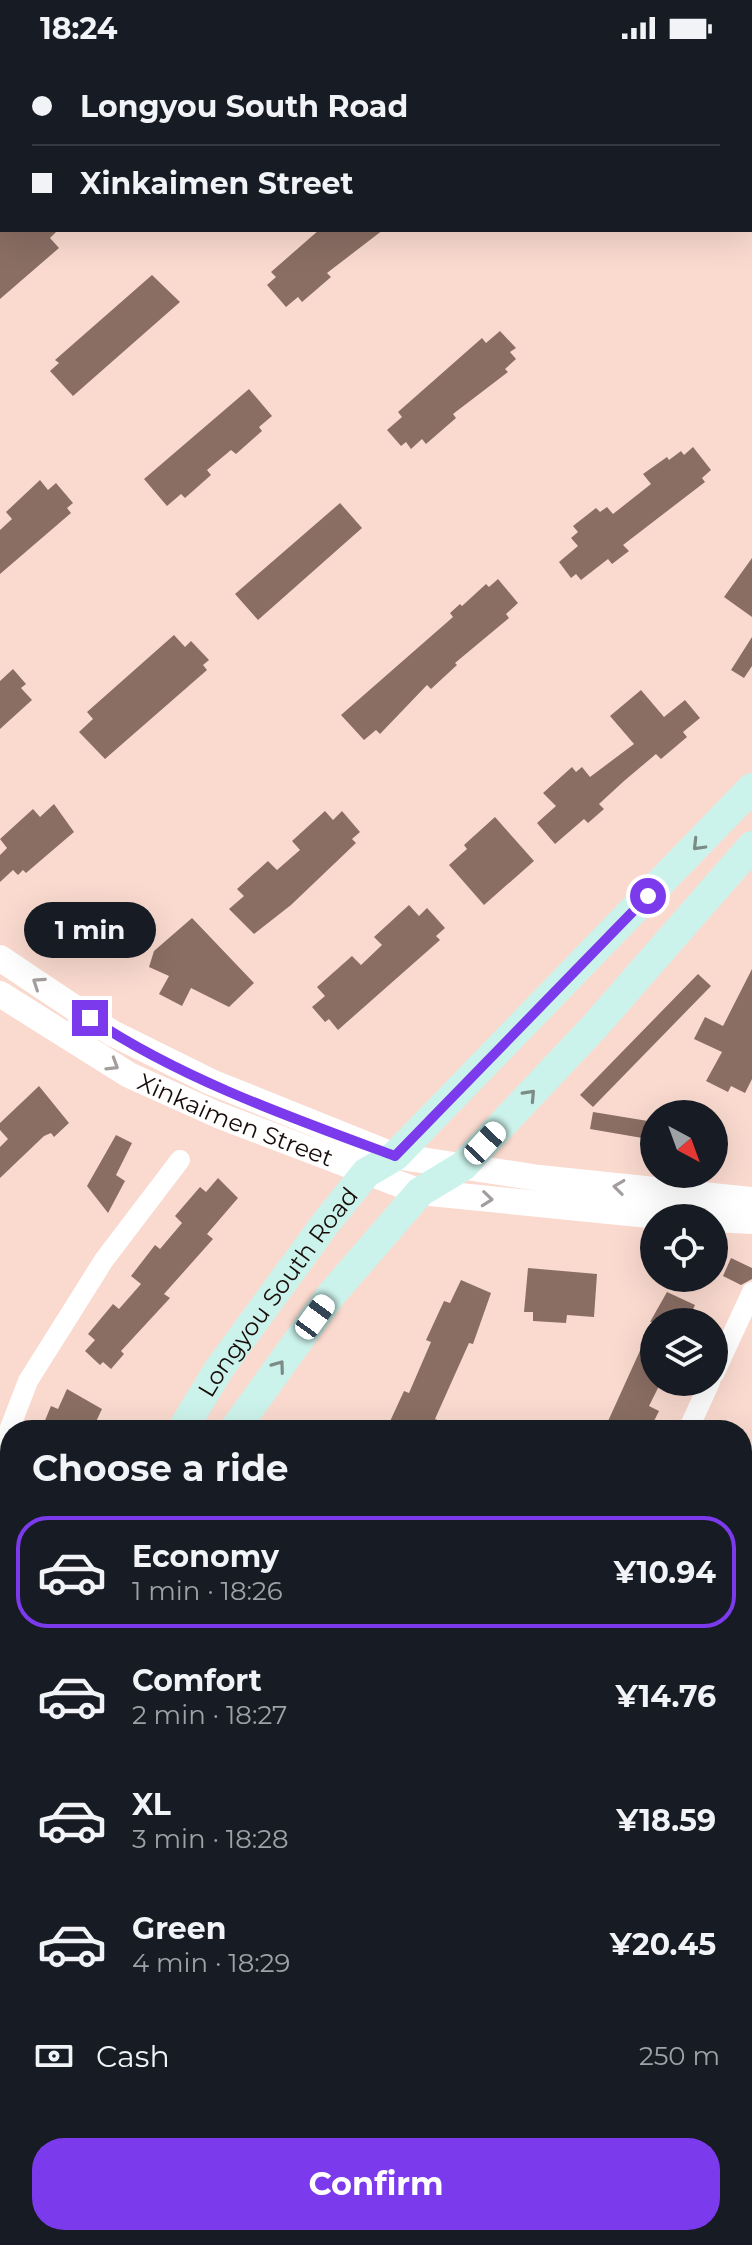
<!DOCTYPE html>
<meta charset="utf-8">
<style>
:root{--surface:#171b24;--page:#242831;--text:#f1f3f6;--muted:#9ea1a6;--line:#363941;--accent:#7c3aed}
body{margin:0;font-family:Montserrat,sans-serif;background:var(--page);color:var(--text);height:100vh;display:flex;flex-direction:column;font-size:30px;white-space:nowrap}
*{box-sizing:border-box;margin:0}
p{font-size:26px;color:var(--muted)}
.icon{flex:none;width:44px;height:44px;fill:none;stroke:currentColor;stroke-width:2;stroke-linecap:round;stroke-linejoin:round}
.map{position:relative;flex:1;overflow:hidden}
.panel{position:absolute;left:0px;top:1364px;width:752px;height:826px;display:flex;flex-direction:column;background:var(--surface);border-radius:32px 32px 0 0;box-shadow:0 8px 32px #0002}
.panel>*{flex:none}
.guide{position:absolute;left:0px;top:0px;width:752px;height:176px;box-shadow:0 8px 32px #0002;display:grid;align-content:center;height:176px;padding:0 32px;background:var(--surface)}
.needle{width:52px;rotate:139deg}
.fabs{position:absolute;left:640px;top:1044px;display:grid;gap:16px}
.fabs a{display:grid;place-items:center;width:88px;height:88px;border-radius:50%;background:var(--surface);box-shadow:0 8px 32px #0002;font-size:40px}
.end{position:absolute;width:36px;height:36px;margin:-18px;border:10px solid #7c3aed;background:#fff;box-shadow:0 0 0 4px #fff}
.from{border-radius:50%}
.bubble{position:absolute;height:56px;border-radius:28px;background:var(--surface);box-shadow:0 8px 32px #0002;font-size:26px;font-weight:700;line-height:56px;text-align:center}
.car{position:absolute;width:24px;height:48px;margin:-24px -12px;border-radius:10px;box-shadow:0 0 6px 2px #0007;background:linear-gradient(#fff 24%,#345 0 40%,#fff 0 76%,#345 0 86%,#fff 0)}
.guide b{display:flex;align-items:center;gap:28px;height:76px;font-size:30px}
.guide b+b{border-top:2px solid var(--line)}
.guide i{width:20px;height:20px;background:var(--text)}
ul{padding:0;list-style:none}
li{display:flex;align-items:center;gap:24px;height:112px;margin:0 16px 12px;padding:0 16px;border:4px solid transparent;border-radius:32px}
li div{flex:1}
li b{display:block;font-size:30px}
li em{font-style:normal;font-weight:700}
li.selected{border-color:var(--accent)}
li>.icon{width:72px;height:72px;stroke-width:1.5}
h2{padding:0 32px;font-size:36px;line-height:96px}
.pay{display:flex;align-items:center;gap:20px;height:88px;padding:0 32px;font-size:30px}
.pay p{margin-inline-start:auto}
.primary-button{display:flex;gap:16px;margin-top:auto;padding:16px 32px}
.primary-button a{flex:1;height:92px;border-radius:32px;background:var(--accent);color:#fff;font-size:32px;font-weight:700;line-height:92px;text-align:center}
.status{display:flex;justify-content:space-between;align-items:center;height:56px;padding:0 40px;background:var(--surface);direction:ltr}
.status svg{height:22px;fill:currentColor}
.map>svg:first-child{display:block}
.green{fill:#cdaa9f}
.building{fill:#8a6e64}
.lines{fill:none;stroke-linecap:round;stroke-linejoin:round}
.minor{stroke:#fff;stroke-width:20}
.tertiary{stroke:#fff;stroke-width:26}
.secondary{stroke:#ccf3eb;stroke-width:30}
.oneway{stroke:#7b8c86}
.oneway2{stroke:#a39e9d}
.route{stroke:#7c3aed;stroke-width:10}
.labels{text-anchor:middle;dominant-baseline:central;stroke-width:8;stroke-linejoin:round;paint-order:stroke}
.street-label{font-size:24px;fill:#180d0a;stroke:#fadacf}
</style>
<div class="status"><b>18:24</b><svg viewBox="0 0 49 12"><path d="M0 12V9h3v3zM5 12V6h3v6zM10 12V3h3v9zM15 12V0h3v12zM26 1h20v11H26zM47 4h2v5h-2z"/></svg></div>
<div class="map">
<svg width="752" height="2189" viewBox="0 0 752 2189">
<rect width="100%" height="100%" fill="#fadacf"/>
<path class="green" d="M 1,0 L 153,0 L 2,2 L 0,100 Z"/>
<path class="building" d="M 0,174 L 58,174 L 50,182 L 59,192 L 0,243 Z
M 319,174 L 383,174 L 327,217 L 331,221 L 302,246 L 298,241 L 286,251 L 267,229 L 276,221 L 271,216 Z
M 152,219 L 180,246 L 73,340 L 50,315 L 59,307 L 55,304 Z
M 500,275 L 516,292 L 510,296 L 516,303 L 505,313 L 508,316 L 453,358 L 456,362 L 426,388 L 422,383 L 411,393 L 406,386 L 401,390 L 387,374 L 402,361 L 398,356 L 482,282 L 486,287 Z
M 249,333 L 272,360 L 259,371 L 262,375 L 236,398 L 231,394 L 207,414 L 211,419 L 185,442 L 181,438 L 167,450 L 144,423 Z
M 693,391 L 711,414 L 702,422 L 705,426 L 623,489 L 629,495 L 612,508 L 608,503 L 581,524 L 576,518 L 571,522 L 559,506 L 578,490 L 571,482 L 578,476 L 573,470 L 596,452 L 600,456 L 607,451 L 613,458 L 651,428 L 643,418 L 667,401 L 669,404 L 681,395 L 684,399 Z
M 40,424 L 48,434 L 56,427 L 73,447 L 67,452 L 71,457 L 0,518 L 0,474 L 12,463 L 6,456 Z
M 340,447 L 362,472 L 258,564 L 235,538 Z
M 752,502 L 752,561 L 724,541 Z
M 498,523 L 518,547 L 506,558 L 509,562 L 455,607 L 457,609 L 431,633 L 427,629 L 380,678 L 376,674 L 364,684 L 341,659 L 453,561 L 450,557 L 460,548 L 462,550 L 486,528 L 489,531 Z
M 174,579 L 185,591 L 191,585 L 209,604 L 203,609 L 207,614 L 105,703 L 79,676 L 93,663 L 87,656 Z
M 752,581 L 752,610 L 744,622 L 731,614 Z
M 13,613 L 26,628 L 21,632 L 32,644 L 0,673 L 0,625 Z
M 641,634 L 664,661 L 685,644 L 700,662 L 683,676 L 687,681 L 661,703 L 656,698 L 624,725 L 599,748 L 604,753 L 588,767 L 584,763 L 555,788 L 537,767 L 556,750 L 543,737 L 572,711 L 576,716 L 582,711 L 590,721 L 634,688 L 610,660 Z
M 54,748 L 74,776 L 26,817 L 23,814 L 18,819 L 13,814 L 0,826 L 0,799 L 7,792 L 0,783 L 33,753 L 40,761 Z
M 325,755 L 333,764 L 342,755 L 360,776 L 352,783 L 356,787 L 291,849 L 254,878 L 229,853 L 244,840 L 237,833 L 268,805 L 277,814 L 300,794 L 292,785 Z
M 495,761 L 534,805 L 484,849 L 449,809 L 467,793 L 464,789 Z
M 409,849 L 419,860 L 427,852 L 445,872 L 436,880 L 440,884 L 338,974 L 329,963 L 325,966 L 312,951 L 325,940 L 317,931 L 352,900 L 361,909 L 382,889 L 374,881 Z
M 192,862 L 254,927 L 229,951 L 191,932 L 182,950 L 159,938 L 169,920 L 149,911 L 154,895 Z
M 752,913 L 752,1023 L 745,1037 L 731,1030 L 728,1036 L 706,1025 L 722,996 L 694,983 L 705,961 L 723,970 Z
M 698,918 L 711,930 L 593,1051 L 580,1039 Z
M 39,1030 L 69,1067 L 54,1081 L 51,1077 L 44,1080 L 0,1122 L 0,1091 L 8,1083 L 0,1074 L 0,1067 Z
M 593,1056 L 654,1066 L 654,1084 L 590,1073 Z
M 116,1079 L 132,1087 L 116,1119 L 125,1125 L 108,1157 L 87,1130 Z
M 218,1122 L 238,1142 L 207,1178 L 213,1183 L 164,1238 L 170,1242 L 121,1295 L 124,1298 L 111,1313 L 103,1306 L 100,1309 L 85,1295 L 95,1284 L 88,1278 L 113,1248 L 119,1253 L 141,1228 L 131,1220 L 155,1189 L 160,1193 L 182,1167 L 175,1160 L 200,1131 L 206,1136 Z
M 731,1202 L 752,1212 L 752,1223 L 741,1229 L 723,1220 Z
M 528,1212 L 597,1218 L 594,1261 L 567,1259 L 566,1267 L 533,1265 L 533,1256 L 524,1256 Z
M 461,1224 L 491,1237 L 473,1288 L 469,1287 L 435,1363 L 460,1374 L 386,1374 L 404,1335 L 409,1337 L 431,1286 L 426,1284 L 444,1245 L 450,1247 Z
M 667,1236 L 695,1249 L 687,1266 L 654,1266 L 654,1326 L 661,1326 L 649,1350 L 659,1355 L 650,1373 L 642,1369 L 640,1374 L 604,1374 L 653,1266 L 650,1266 Z
M 67,1333 L 102,1353 L 92,1374 L 41,1374 L 51,1350 L 58,1353 Z"/>
<g class="lines">
<path class="minor" d="M 714,1318 L 752,1236
M 688,1374 L 710,1326
M 0,1398 L 28,1325 L 104,1204 L 180,1104
M 742,1459 L 752,1462
M 0,1792 L 10,1795
M 182,2180 L 190,2189
M 739,2180 L 749,2189
M 359,2189 L 378,2180"/>
<g class="tertiary">
<path d="M 0,902 L 112,977 L 211,1026 L 395,1100 L 539,1122 L 752,1144"/>
<path id="s1" d="M 0,938 L 129,1019 L 218,1059 L 420,1136 L 679,1162"/>
<path d="M 714,1163 L 752,1165"/>
</g>
<g class="secondary">
<path id="s2" d="M 182,1374 L 219,1313 L 325,1168 L 366,1117 L 395,1100 L 752,732"/>
<path d="M 234,1374 L 331,1239 L 420,1136 L 463,1110 L 594,971 L 752,790"/>
<path d="M 0,1939 L 10,1897"/>
<path d="M 0,2160 L 10,2115"/>
</g>
</g>
<defs><path id="oneway-chevron" d="M-2-3.5L2.5 0L-2 3.5" fill="none" stroke-width="1.6" stroke-linecap="round" stroke-linejoin="round" transform="scale(2)"/></defs>
<g class="oneway">
<use href="#oneway-chevron" transform="translate(698 789) rotate(134)"/>
<use href="#oneway-chevron" transform="translate(530 1039) rotate(-47)"/>
<use href="#oneway-chevron" transform="translate(279 1310) rotate(-54)"/>
</g>
<g class="oneway2">
<use href="#oneway-chevron" transform="translate(38 927) rotate(-146)"/>
<use href="#oneway-chevron" transform="translate(113 1009) rotate(32)"/>
<use href="#oneway-chevron" transform="translate(619 1131) rotate(-173)"/>
<use href="#oneway-chevron" transform="translate(487 1143) rotate(6)"/>
</g>
<g class="lines">
<path class="route" d="M 90,962 C 181,1023 292,1062 395,1100 L 648,840"/>
</g>
<g class="labels">
<g class="street-label">
<text stroke="none"><textPath href="#s1" startOffset="268">Xinkaimen Street</textPath></text>
<text stroke="none"><textPath href="#s2" startOffset="168">Longyou South Road</textPath></text>
</g>
</g>
</svg>
<div class="fabs">
<a><svg class="needle" viewBox="-14 -14 28 28"><path d="M0-13l5 13h-10z" fill="#e53935"/><path d="M0 13l5-13h-10z" fill="#9ea1a6"/></svg></a>
<a><svg class="icon" aria-label="locate" viewBox="0 0 24 24"><circle cx="12" cy="12" r="6"/><path d="M12 2v4M12 18v4M2 12h4M18 12h4"/></svg></a>
<a><svg class="icon" aria-label="layers" viewBox="0 0 24 24"><path d="M12 4l9 5-9 5-9-5zM3 14l9 5 9-5"/></svg></a>
</div>
<i class="end from" style="left:648px;top:840px"></i>
<i class="end" style="left:90px;top:962px"></i>
<div class="bubble" style="left:24px;top:846px;width:132px">1 min</div>
<i class="car" style="left:485px;top:1087px;rotate:43deg"></i>
<i class="car" style="left:315px;top:1261px;rotate:36deg"></i>
<div class="guide">
<b><i class="from"></i>Longyou South Road</b>
<b><i></i>Xinkaimen Street</b>
</div>
<section class="panel">
<h2>Choose a ride</h2>
<ul>
<li class="selected"><svg class="icon" aria-label="car" viewBox="0 0 24 24"><path d="M5 17H2v-5l4-1 3-4h7l3 4 3 1v5h-3M9 17h6M6 11h13"/><circle cx="7" cy="17" r="2"/><circle cx="17" cy="17" r="2"/></svg><div><b>Economy</b><p>1 min · 18:26</p></div><em>¥10.94</em></li>
<li><svg class="icon" aria-label="car" viewBox="0 0 24 24"><path d="M5 17H2v-5l4-1 3-4h7l3 4 3 1v5h-3M9 17h6M6 11h13"/><circle cx="7" cy="17" r="2"/><circle cx="17" cy="17" r="2"/></svg><div><b>Comfort</b><p>2 min · 18:27</p></div><em>¥14.76</em></li>
<li><svg class="icon" aria-label="car" viewBox="0 0 24 24"><path d="M5 17H2v-5l4-1 3-4h7l3 4 3 1v5h-3M9 17h6M6 11h13"/><circle cx="7" cy="17" r="2"/><circle cx="17" cy="17" r="2"/></svg><div><b>XL</b><p>3 min · 18:28</p></div><em>¥18.59</em></li>
<li><svg class="icon" aria-label="car" viewBox="0 0 24 24"><path d="M5 17H2v-5l4-1 3-4h7l3 4 3 1v5h-3M9 17h6M6 11h13"/><circle cx="7" cy="17" r="2"/><circle cx="17" cy="17" r="2"/></svg><div><b>Green</b><p>4 min · 18:29</p></div><em>¥20.45</em></li>
</ul>
<div class="pay"><svg class="icon" aria-label="cash" viewBox="0 0 24 24"><path d="M3 7h18v10H3z"/><circle cx="12" cy="12" r="2"/></svg>Cash<p>250 m</p></div>
<div class="primary-button"><a>Confirm</a></div>
</section>
</div>
